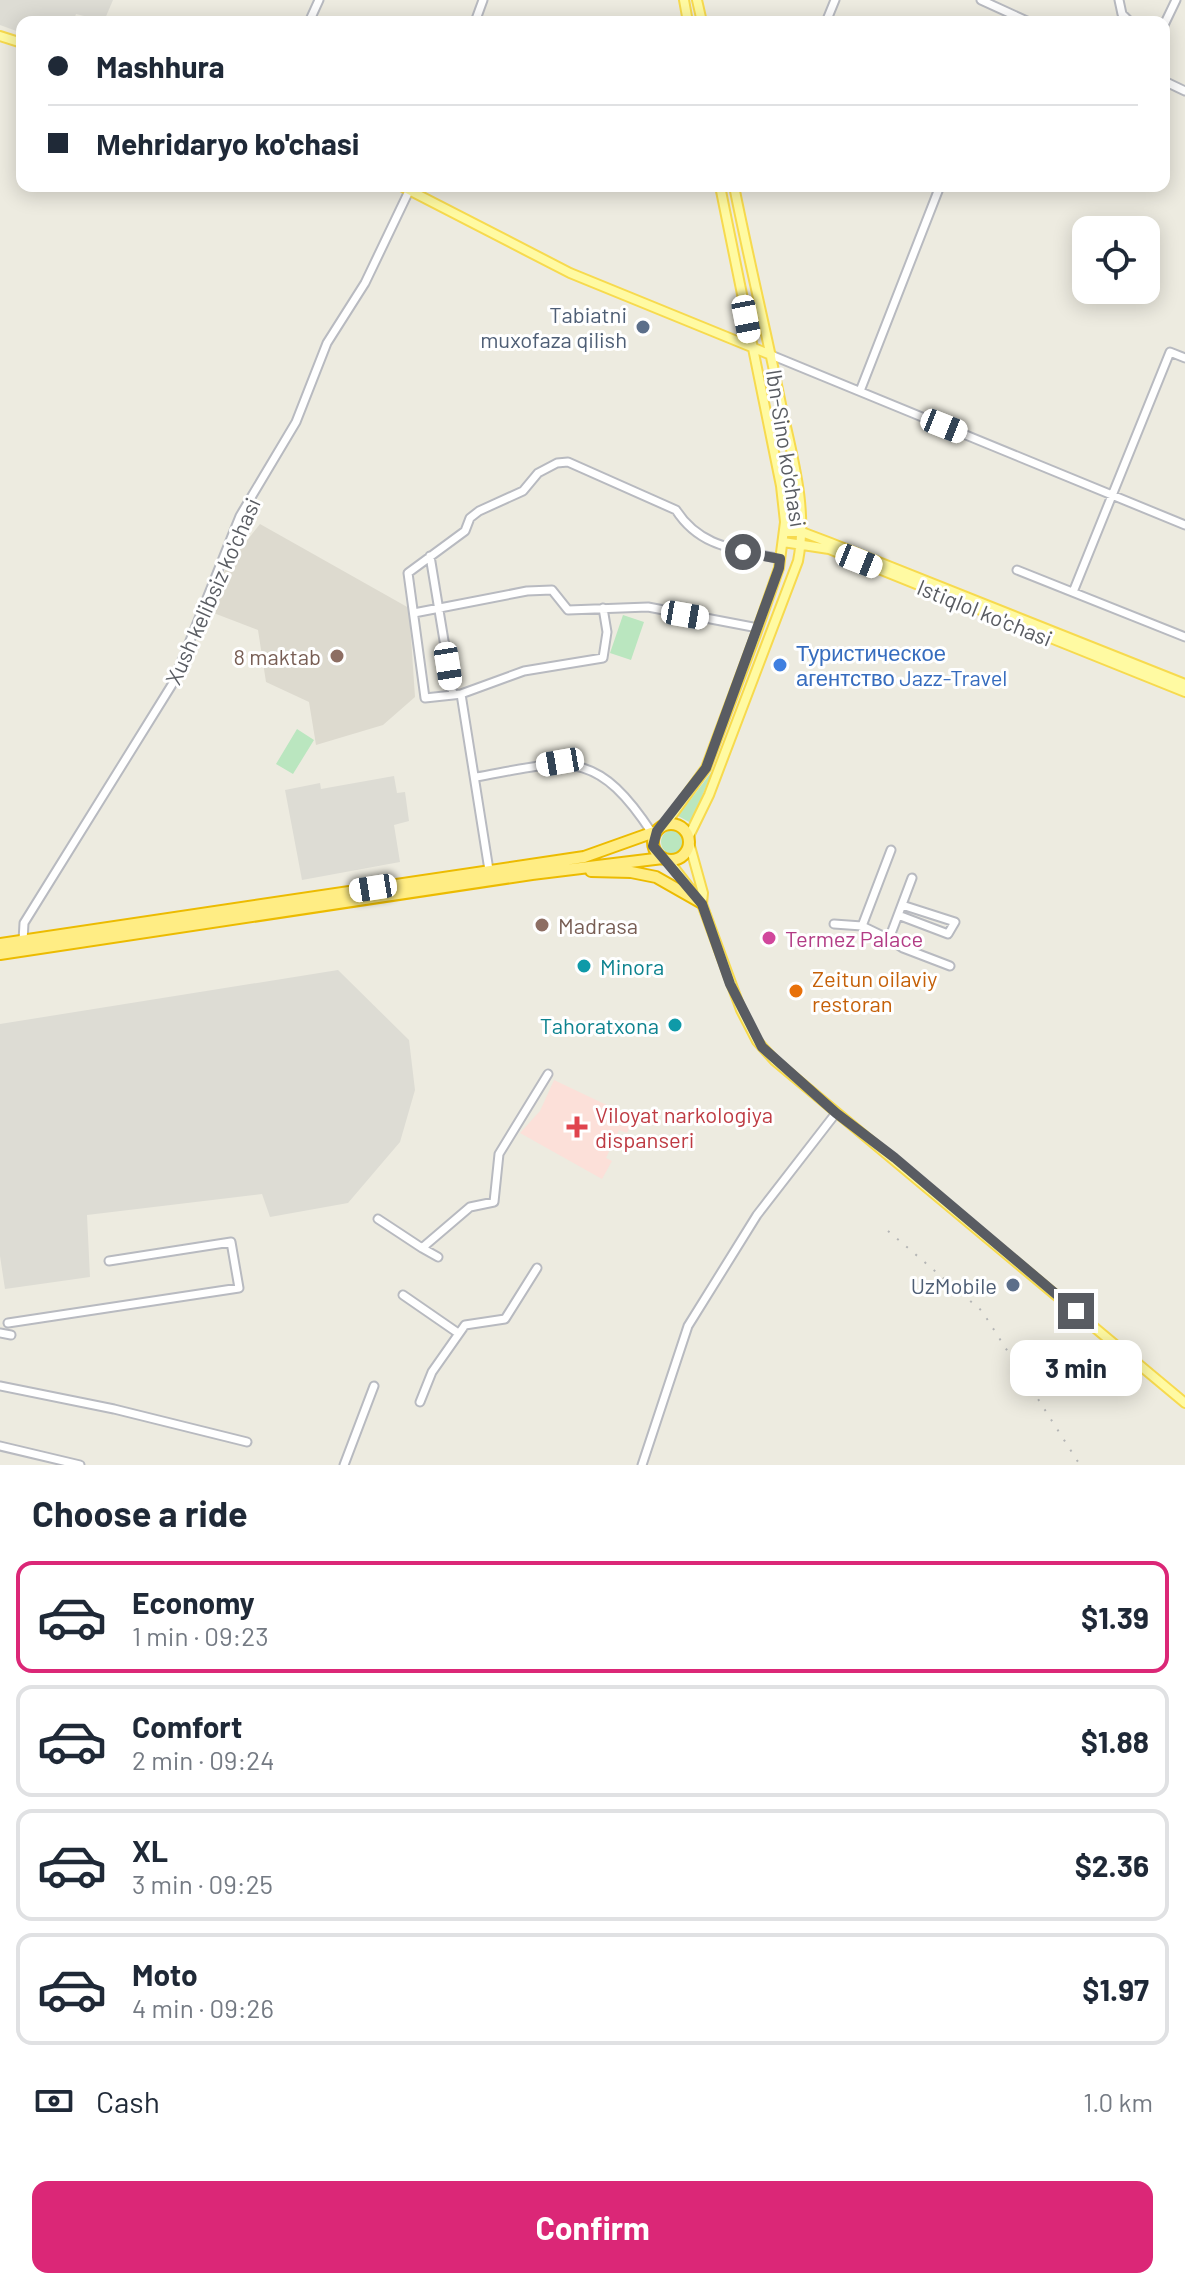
<!DOCTYPE html>
<meta charset="utf-8">
<style>
:root{--surface:#fff;--page:#f6f6f7;--text:#1f2937;--muted:#747a83;--line:#e0e1e3;--accent:#db2777}
body{margin:0;font-family:Barlow,sans-serif;background:var(--page);color:var(--text);height:100vh;display:flex;flex-direction:column;font-size:30px;white-space:nowrap}
*{box-sizing:border-box;margin:0}
p{font-size:26px;color:var(--muted)}
.icon{flex:none;width:44px;height:44px;fill:none;stroke:currentColor;stroke-width:2;stroke-linecap:round;stroke-linejoin:round}
.map{position:relative;height:1465px;overflow:hidden}
.panel{display:flex;flex-direction:column;background:var(--surface);flex:1}
.panel>*{flex:none}
.banner{position:absolute;left:16px;top:16px;width:1154px;height:176px;border-radius:16px;box-shadow:0 4px 20px #0003;display:grid;align-content:center;height:176px;padding:0 32px;background:var(--surface)}
.buttons{position:absolute;left:1072px;top:216px;display:grid;gap:16px}
.buttons a{display:grid;place-items:center;width:88px;height:88px;border-radius:16px;background:var(--surface);box-shadow:0 4px 20px #0003;font-size:40px}
.end{position:absolute;width:36px;height:36px;margin:-18px;border:10px solid #595c62;background:#fff;box-shadow:0 0 0 4px #fff}
.from{border-radius:50%}
.bubble{position:absolute;height:56px;border-radius:16px;background:var(--surface);box-shadow:0 4px 20px #0003;font-size:26px;font-weight:700;line-height:56px;text-align:center}
.car{position:absolute;width:24px;height:48px;margin:-24px -12px;border-radius:10px;box-shadow:0 0 6px 2px #0007;background:linear-gradient(#fff 24%,#345 0 40%,#fff 0 76%,#345 0 86%,#fff 0)}
.banner b{display:flex;align-items:center;gap:28px;height:76px;font-size:30px}
.banner b+b{border-top:2px solid var(--line)}
.banner i{width:20px;height:20px;background:var(--text)}
ul{padding:0;list-style:none}
li{display:flex;align-items:center;gap:24px;height:112px;margin:0 16px 12px;padding:0 16px;border:4px solid var(--line);border-radius:16px}
li div{flex:1}
li b{display:block;font-size:30px}
li em{font-style:normal;font-weight:700}
li.current{border-color:var(--accent)}
li>.icon{width:72px;height:72px;stroke-width:1.5}
h2{padding:0 32px;font-size:36px;line-height:96px}
.pay{display:flex;align-items:center;gap:20px;height:88px;padding:0 32px;font-size:30px}
.pay p{margin-inline-start:auto}
.primary-button{display:flex;gap:16px;margin-top:auto;padding:16px 32px}
.primary-button a{flex:1;height:92px;border-radius:16px;background:var(--accent);color:#fff;font-size:32px;font-weight:700;line-height:92px;text-align:center}
.map>svg:first-child{display:block}
.industrial{fill:#dddcd4}
.education{fill:#dddacf}
.medical{fill:#fce0d9}
.green{fill:#bae6bf}
.lines{fill:none;stroke-linecap:round;stroke-linejoin:round}
.minor-casing{stroke:#b8bac0;stroke-width:11}
.major-casing{stroke:#f7da4e;stroke-width:12}
.highway-casing{stroke:#ecbb00;stroke-width:14}
.minor{stroke:#fff;stroke-width:7}
.major{stroke:#fffaa2;stroke-width:8}
.highway{stroke:#ffed84;stroke-width:10}
.rail{stroke:#b4b5b5;stroke-width:2;stroke-dasharray:2 10;stroke-linecap:butt}
.route{stroke:#595c62;stroke-width:10}
.service-dot{fill:#5c6f8a;stroke:#fff;stroke-width:3}
.education-dot{fill:#8d6e63;stroke:#fff;stroke-width:3}
.shop-dot{fill:#3f7fe0;stroke:#fff;stroke-width:3}
.hotel-dot{fill:#d1479c;stroke:#fff;stroke-width:3}
.culture-dot{fill:#0f9aa8;stroke:#fff;stroke-width:3}
.food-dot{fill:#e8710a;stroke:#fff;stroke-width:3}
.health-dot{fill:#e0444e;stroke:#fff;stroke-width:3}
.labels{text-anchor:middle;dominant-baseline:central;stroke-width:6;stroke-linejoin:round;paint-order:stroke}
.service-label{font-size:22px;fill:#4e5e75;stroke:#fff;text-anchor:end}
.street-label{font-size:22px;fill:#595c62;stroke:#fff}
.shop-label{font-size:22px;fill:#366cbe;stroke:#fff;text-anchor:start}
.education-label{font-size:22px;fill:#785e54;stroke:#fff;text-anchor:end}
.hotel-label{font-size:22px;fill:#b23c85;stroke:#fff;text-anchor:start}
.culture-label{font-size:22px;fill:#0d838f;stroke:#fff;text-anchor:start}
.food-label{font-size:22px;fill:#c56008;stroke:#fff;text-anchor:start}
.health-label{font-size:22px;fill:#be3a42;stroke:#fff;text-anchor:start}
</style>
<div class="map">
<svg width="1185" height="1465" viewBox="0 0 1185 1465">
<rect width="100%" height="100%" fill="#edebe0"/>
<path class="industrial" d="M 0,0 L 113,0 L 104,21 L 76,14 L 73,22 L 22,22 L 22,33 L 0,25 Z
M 394,776 L 397,793 L 405,792 L 409,821 L 394,825 L 400,862 L 302,880 L 285,790 L 320,783 L 321,789 Z
M 338,970 L 409,1040 L 415,1090 L 400,1142 L 348,1203 L 270,1217 L 262,1194 L 87,1215 L 90,1277 L 5,1289 L 0,1256 L 0,1024 Z"/>
<path class="education" d="M 260,524 L 409,608 L 415,697 L 383,725 L 316,745 L 309,702 L 266,682 L 258,630 L 211,612 L 226,567 Z"/>
<path class="medical" d="M 554,1080 L 634,1118 L 627,1133 L 619,1130 L 606,1158 L 612,1161 L 602,1179 L 520,1133 L 540,1111 Z"/>
<path class="green" d="M 623,615 L 644,622 L 631,660 L 610,653 Z
M 297,729 L 314,740 L 293,774 L 276,764 Z
M 713,770 L 691,823 L 678,816 Z
M661 842a12 12 0 1 1 24 0a12 12 0 1 1-24 0Z"/>
<g class="lines">
<defs>
<path id="minor" d="M 981,0 L 1029,22
M 1119,0 L 1122,14 L 1130,22
M 309,22 L 319,0
M 475,22 L 483,0
M 826,22 L 835,0
M 1164,25 L 1176,0
M 1164,81 L 1185,91
M 771,355 L 1185,525
M 860,391 L 940,186
M 430,556 L 453,695 L 461,694 L 489,870
M 1017,570 L 1185,637
M 1073,592 L 1170,352 L 1185,358
M 414,613 L 527,591 L 552,590 L 568,610 L 648,607 L 758,628
M 461,694 L 524,671 L 603,658 L 607,632 L 603,608
M 453,695 L 425,698 L 408,573 L 465,531 L 470,518 L 479,511 L 523,491 L 538,473 L 557,463 L 568,462 L 676,510 C 701,549 739,549 780,559
M 476,777 C 566,761 595,746 652,833
M 898,915 L 948,934 L 955,922 L 902,905
M 834,924 L 862,926 L 889,939 L 912,878
M 862,926 L 891,850
M 889,939 L 903,948 L 950,966
M 23,941 L 24,923 L 173,683 L 240,516 L 296,422 L 327,343 L 365,283 L 409,191
M 378,1219 L 422,1248 L 470,1207 L 494,1202 L 499,1154 L 548,1074
M 422,1248 L 438,1257
M 403,1295 L 458,1333
M 8,1323 L 239,1288 L 231,1242 L 109,1261
M 0,1333 L 11,1335
M 0,1386 L 114,1409 L 247,1442
M 420,1402 L 432,1372 L 465,1325 L 505,1319 L 537,1268
M 0,1446 L 80,1465
M 344,1465 L 374,1386
M 642,1465 L 688,1326 L 757,1215 L 836,1113"/>
<path id="major" d="M 684,0 L 688,22
M 697,0 L 702,22
M 0,36 L 22,43
M 401,186 L 570,273 L 771,355
M 784,532 L 802,532 L 831,543 L 1185,684
M 783,542 L 829,549 L 1185,692
M 665,825 L 706,768 L 755,637 L 779,568 L 785,522 L 781,486 L 720,186
M 689,836 L 709,795 L 798,561 C 808,510 793,459 782,409 C 767,335 749,261 734,186
M 690,846 L 703,893 L 702,904
M 668,860 L 702,904 L 741,1010 L 757,1041 L 775,1061 L 1185,1403"/>
<path id="highway" d="M653 842a18 18 0 1 1 36 0a18 18 0 1 1-36 0Z
M 591,871 L 631,872 L 656,877 L 700,902
M 0,944 L 584,857 L 657,831
M 0,954 L 532,874 L 663,858"/>
</defs>
<use href="#minor" class="minor-casing"/>
<use href="#major" class="major-casing"/>
<use href="#highway" class="highway-casing"/>
<use href="#minor" class="minor"/>
<use href="#major" class="major"/>
<use href="#highway" class="highway"/>
<path class="rail" d="M 888,1231 L 982,1311 L 1080,1465"/>
</g>
<g class="lines">
<path class="route" d="M 743,552 L 780,559 L 779,568 L 706,768 L 657,831 L 653,846 L 702,904 L 730,984 L 762,1047 L 836,1113 L 895,1158 L 1076,1311"/>
</g>
<g class="service-dot">
<circle cx="643" cy="327" r="8"/>
<circle cx="1013" cy="1285" r="8"/>
</g>
<g class="education-dot">
<circle cx="337" cy="656" r="8"/>
<circle cx="542" cy="925" r="8"/>
</g>
<circle class="shop-dot" cx="780" cy="665" r="8"/>
<circle class="hotel-dot" cx="769" cy="938" r="8"/>
<g class="culture-dot">
<circle cx="584" cy="966" r="8"/>
<circle cx="675" cy="1025" r="8"/>
</g>
<circle class="food-dot" cx="796" cy="991" r="8"/>
<path class="health-dot" d="M573 1115h8v8h8v8h-8v8h-8v-8h-8v-8h8z"/>
<g class="labels">
<g class="service-label">
<text x="627" y="314">Tabiatni<tspan x="627" dy="25">muxofaza qilish</tspan></text>
<text x="997" y="1285">UzMobile</text>
</g>
<g class="street-label">
<text transform="translate(787 448) rotate(81)">Ibn-Sino ko'chasi</text>
<text transform="translate(212 591) rotate(-66)">Xush kelibsiz ko'chasi</text>
<text transform="translate(985 612) rotate(22)">Istiqlol ko'chasi</text>
</g>
<g class="shop-label">
<text x="796" y="652">Туристическое<tspan x="796" dy="25">агентство Jazz-Travel</tspan></text>
</g>
<g class="education-label">
<text x="321" y="656">8 maktab</text>
<text x="558" y="925" text-anchor="start">Madrasa</text>
</g>
<g class="hotel-label">
<text x="785" y="938">Termez Palace</text>
</g>
<g class="culture-label">
<text x="600" y="966">Minora</text>
<text x="659" y="1025" text-anchor="end">Tahoratxona</text>
</g>
<g class="food-label">
<text x="812" y="978">Zeitun oilaviy<tspan x="812" dy="25">restoran</tspan></text>
</g>
<g class="health-label">
<text x="595" y="1114">Viloyat narkologiya<tspan x="595" dy="25">dispanseri</tspan></text>
</g>
</g>
</svg>
<div class="buttons">
<a><svg class="icon" aria-label="locate" viewBox="0 0 24 24"><circle cx="12" cy="12" r="6"/><path d="M12 2v4M12 18v4M2 12h4M18 12h4"/></svg></a>
</div>
<i class="end from" style="left:743px;top:552px"></i>
<i class="end" style="left:1076px;top:1311px"></i>
<div class="bubble" style="left:1010px;top:1340px;width:132px">3 min</div>
<i class="car" style="left:746px;top:319px;rotate:169deg"></i>
<i class="car" style="left:944px;top:426px;rotate:112deg"></i>
<i class="car" style="left:859px;top:561px;rotate:112deg"></i>
<i class="car" style="left:685px;top:615px;rotate:100deg"></i>
<i class="car" style="left:448px;top:666px;rotate:171deg"></i>
<i class="car" style="left:560px;top:762px;rotate:260deg"></i>
<i class="car" style="left:373px;top:888px;rotate:261deg"></i>
<div class="banner">
<b><i class="from"></i>Mashhura</b>
<b><i></i>Мehridaryo ko'chasi</b>
</div>
</div>
<section class="panel">
<h2>Choose a ride</h2>
<ul>
<li class="current"><svg class="icon" aria-label="car" viewBox="0 0 24 24"><path d="M5 17H2v-5l4-1 3-4h7l3 4 3 1v5h-3M9 17h6M6 11h13"/><circle cx="7" cy="17" r="2"/><circle cx="17" cy="17" r="2"/></svg><div><b>Economy</b><p>1 min · 09:23</p></div><em>$1.39</em></li>
<li><svg class="icon" aria-label="car" viewBox="0 0 24 24"><path d="M5 17H2v-5l4-1 3-4h7l3 4 3 1v5h-3M9 17h6M6 11h13"/><circle cx="7" cy="17" r="2"/><circle cx="17" cy="17" r="2"/></svg><div><b>Comfort</b><p>2 min · 09:24</p></div><em>$1.88</em></li>
<li><svg class="icon" aria-label="car" viewBox="0 0 24 24"><path d="M5 17H2v-5l4-1 3-4h7l3 4 3 1v5h-3M9 17h6M6 11h13"/><circle cx="7" cy="17" r="2"/><circle cx="17" cy="17" r="2"/></svg><div><b>XL</b><p>3 min · 09:25</p></div><em>$2.36</em></li>
<li><svg class="icon" aria-label="car" viewBox="0 0 24 24"><path d="M5 17H2v-5l4-1 3-4h7l3 4 3 1v5h-3M9 17h6M6 11h13"/><circle cx="7" cy="17" r="2"/><circle cx="17" cy="17" r="2"/></svg><div><b>Moto</b><p>4 min · 09:26</p></div><em>$1.97</em></li>
</ul>
<div class="pay"><svg class="icon" aria-label="cash" viewBox="0 0 24 24"><path d="M3 7h18v10H3z"/><circle cx="12" cy="12" r="2"/></svg>Cash<p>1.0 km</p></div>
<div class="primary-button"><a>Confirm</a></div>
</section>
